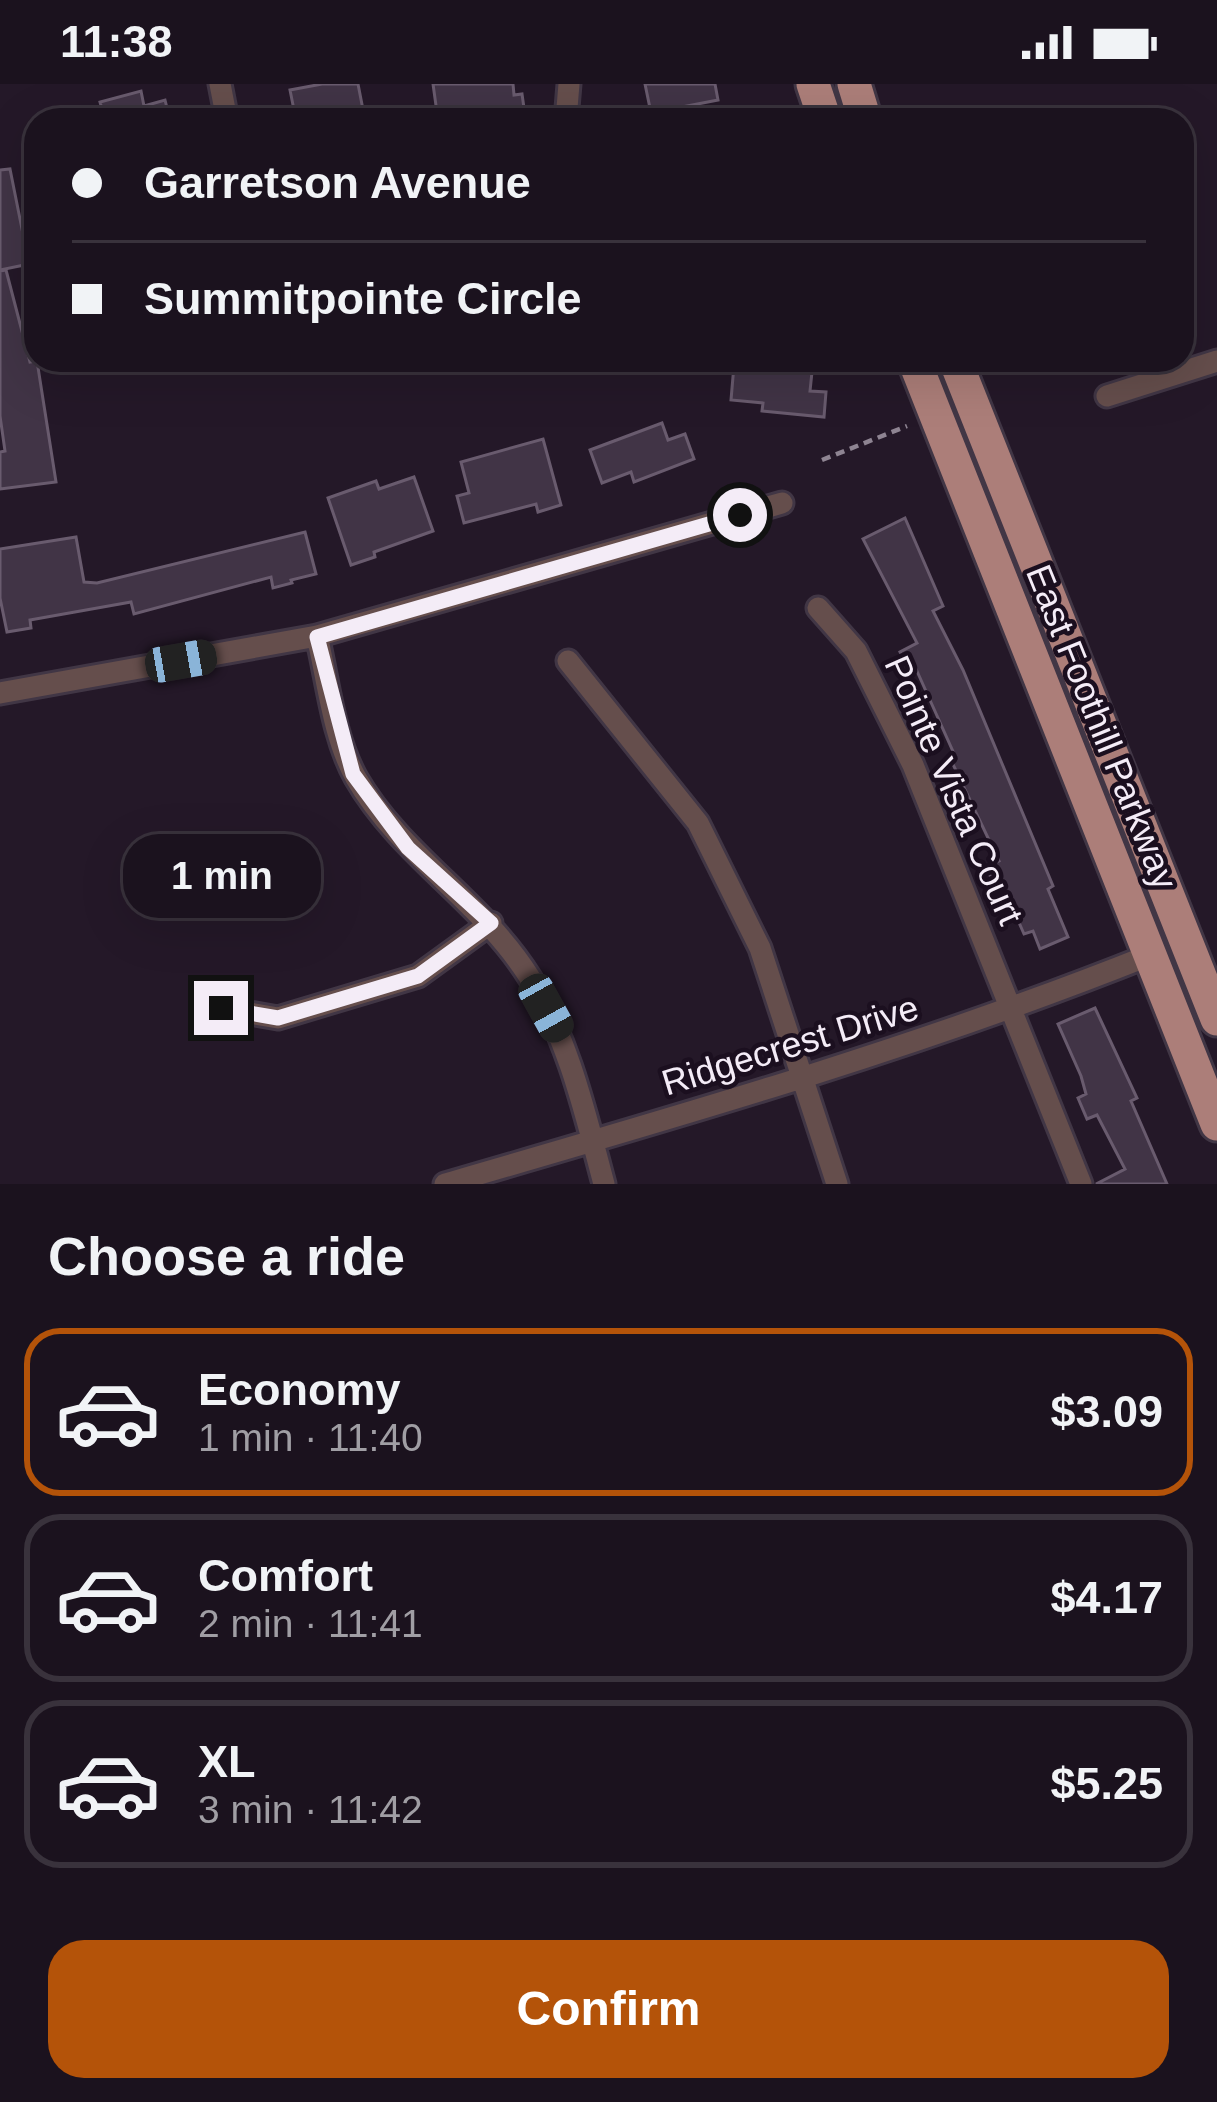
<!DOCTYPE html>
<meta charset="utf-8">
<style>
:root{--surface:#1b121e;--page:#241b27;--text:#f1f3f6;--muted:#a09ea4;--line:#39323c;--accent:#b45309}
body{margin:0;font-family:Arial,sans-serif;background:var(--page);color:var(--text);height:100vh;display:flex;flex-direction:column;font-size:45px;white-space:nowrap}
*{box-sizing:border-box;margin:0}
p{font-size:39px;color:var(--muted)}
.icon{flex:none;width:66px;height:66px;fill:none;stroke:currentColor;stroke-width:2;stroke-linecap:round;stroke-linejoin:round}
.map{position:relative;height:1100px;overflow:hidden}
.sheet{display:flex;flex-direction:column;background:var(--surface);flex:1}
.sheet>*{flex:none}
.banner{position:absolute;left:24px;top:24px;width:1170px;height:264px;border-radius:36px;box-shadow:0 12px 48px #0002,0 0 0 3px var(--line);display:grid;align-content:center;height:264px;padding:0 48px;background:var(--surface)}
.end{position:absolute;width:54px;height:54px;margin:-27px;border:15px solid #f4ecf7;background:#111;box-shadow:0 0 0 6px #111}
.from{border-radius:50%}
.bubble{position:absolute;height:84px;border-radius:36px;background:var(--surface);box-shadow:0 12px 48px #0002,0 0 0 3px var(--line);font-size:39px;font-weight:600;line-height:84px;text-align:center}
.car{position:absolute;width:36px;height:72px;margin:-36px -18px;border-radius:15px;box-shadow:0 0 9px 3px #0007;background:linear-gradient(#222 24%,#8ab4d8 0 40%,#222 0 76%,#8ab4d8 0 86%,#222 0)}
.banner b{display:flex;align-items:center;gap:42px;height:114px;font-size:45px}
.banner b+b{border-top:3px solid var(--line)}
.banner i{width:30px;height:30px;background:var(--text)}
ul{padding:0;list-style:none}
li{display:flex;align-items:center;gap:36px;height:168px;margin:0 24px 18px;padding:0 24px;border:6px solid var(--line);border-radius:36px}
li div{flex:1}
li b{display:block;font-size:45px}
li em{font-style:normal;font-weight:600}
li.active{border-color:var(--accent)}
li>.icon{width:108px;height:108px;stroke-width:1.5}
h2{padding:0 48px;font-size:54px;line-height:144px}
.primary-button{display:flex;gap:24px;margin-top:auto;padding:24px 48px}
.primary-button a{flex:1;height:138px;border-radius:36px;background:var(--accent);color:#fff;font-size:48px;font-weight:600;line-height:138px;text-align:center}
.status{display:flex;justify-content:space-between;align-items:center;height:84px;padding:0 60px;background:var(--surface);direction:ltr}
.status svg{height:33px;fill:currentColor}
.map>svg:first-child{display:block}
.building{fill:#413446;stroke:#695b6e;stroke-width:3}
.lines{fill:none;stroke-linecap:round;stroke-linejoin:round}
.street-casing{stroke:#413645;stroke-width:27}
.primary-casing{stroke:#413645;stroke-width:39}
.path{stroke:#8e8492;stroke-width:4.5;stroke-dasharray:9 6;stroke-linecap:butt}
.street{stroke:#654e4c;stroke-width:21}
.primary{stroke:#ac7e79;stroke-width:33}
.route{stroke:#f4ecf7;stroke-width:15}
.labels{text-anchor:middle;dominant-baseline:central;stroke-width:9;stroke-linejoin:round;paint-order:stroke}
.street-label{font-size:36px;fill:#f4ecf7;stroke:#1b0f1f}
</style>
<div class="status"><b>11:38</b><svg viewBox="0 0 49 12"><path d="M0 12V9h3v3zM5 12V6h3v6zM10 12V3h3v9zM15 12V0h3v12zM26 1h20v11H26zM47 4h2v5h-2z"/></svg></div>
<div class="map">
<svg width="1217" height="1100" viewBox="0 0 1217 1100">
<rect width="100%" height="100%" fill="#241828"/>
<path class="building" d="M 322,0 L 358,0 L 365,36 L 296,36 L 290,6 Z
M 433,0 L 513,0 L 514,11 L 522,10 L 525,31 L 438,36 Z
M 645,0 L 715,0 L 718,16 L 651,29 Z
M 141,7 L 144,22 L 165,16 L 170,36 L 105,36 L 100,18 Z
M 10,85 L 29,180 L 0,186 L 0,86 Z
M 6,186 L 30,278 L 37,277 L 56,398 L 0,405 L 0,368 L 5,367 L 0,332 L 0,187 Z
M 734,281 L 812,288 L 810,307 L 826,308 L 824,333 L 762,327 L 763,319 L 731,316 Z
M 662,339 L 668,356 L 685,350 L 694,375 L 634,398 L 631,388 L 602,399 L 590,366 Z
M 543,355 L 561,421 L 538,428 L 536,420 L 464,439 L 457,412 L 469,409 L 461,378 Z
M 414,393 L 433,447 L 374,468 L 375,473 L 351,481 L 328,414 L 376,397 L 379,405 Z
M 905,434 L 943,522 L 933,527 L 963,586 L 1053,802 L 1048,805 L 1068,853 L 1040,865 L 1033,847 L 1024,850 L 1002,800 L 995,803 L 986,782 L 999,777 L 950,674 L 955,672 L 916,585 L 910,588 L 900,568 L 917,559 L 863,455 Z
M 305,448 L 316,490 L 291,496 L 292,499 L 273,504 L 271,493 L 134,530 L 131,518 L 30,536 L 31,544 L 7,548 L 0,514 L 0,465 L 76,453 L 84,498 L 97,499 Z
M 1095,924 L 1137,1014 L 1131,1017 L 1167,1100 L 1096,1100 L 1125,1085 L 1097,1031 L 1087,1035 L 1078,1014 L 1086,1010 L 1081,992 L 1058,940 Z"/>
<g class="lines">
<defs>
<path id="street" d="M 220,0 L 227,36
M 566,36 L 569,0
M 1107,312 L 1217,277
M 818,524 L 856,567 L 913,681 L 1081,1100
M 317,552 C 328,598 333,653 356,694 C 401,772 482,817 530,894 C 569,957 585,1029 604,1100
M 568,577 L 698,739 L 760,864 L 837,1100
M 0,609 L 317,552 L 782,419
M 221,924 L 278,934 L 418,892 L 491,839
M 445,1100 C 683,1031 920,963 1150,871"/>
<path id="primary" d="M 813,0 L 825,36
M 854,0 L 865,36
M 914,276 L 1217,1040
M 955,276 L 1217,935"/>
</defs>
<use href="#street" class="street-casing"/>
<use href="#primary" class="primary-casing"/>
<path class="path" d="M 822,376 L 907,342"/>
<use href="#street" class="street"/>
<use href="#primary" class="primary"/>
</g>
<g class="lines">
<path class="route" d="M 221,924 L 278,934 L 418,892 L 491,839 L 408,764 L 353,690 L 317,553 L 740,431"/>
</g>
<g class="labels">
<g class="street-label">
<text transform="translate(1102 643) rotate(68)">East Foothill Parkway</text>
<text transform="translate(954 706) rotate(66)">Pointe Vista Court</text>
<text transform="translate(790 961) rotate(-17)">Ridgecrest Drive</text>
</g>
</g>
</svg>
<i class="end from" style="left:740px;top:431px"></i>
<i class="end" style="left:221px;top:924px"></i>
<div class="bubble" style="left:123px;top:750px;width:198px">1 min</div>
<i class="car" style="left:181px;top:577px;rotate:80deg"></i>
<i class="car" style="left:546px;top:924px;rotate:151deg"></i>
<div class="banner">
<b><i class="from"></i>Garretson Avenue</b>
<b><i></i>Summitpointe Circle</b>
</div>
</div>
<section class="sheet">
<h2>Choose a ride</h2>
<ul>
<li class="active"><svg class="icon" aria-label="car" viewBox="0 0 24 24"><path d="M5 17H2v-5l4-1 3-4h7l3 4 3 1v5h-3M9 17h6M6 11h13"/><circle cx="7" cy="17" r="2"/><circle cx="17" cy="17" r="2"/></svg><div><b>Economy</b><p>1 min · 11:40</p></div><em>$3.09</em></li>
<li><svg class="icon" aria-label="car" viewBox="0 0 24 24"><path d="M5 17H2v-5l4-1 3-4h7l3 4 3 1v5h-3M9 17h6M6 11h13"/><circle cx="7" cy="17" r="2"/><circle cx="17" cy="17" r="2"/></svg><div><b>Comfort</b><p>2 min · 11:41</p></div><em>$4.17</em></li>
<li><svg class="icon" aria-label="car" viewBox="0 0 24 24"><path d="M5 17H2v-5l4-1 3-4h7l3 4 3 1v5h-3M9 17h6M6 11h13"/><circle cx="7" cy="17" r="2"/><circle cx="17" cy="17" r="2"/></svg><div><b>XL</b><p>3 min · 11:42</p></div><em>$5.25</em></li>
</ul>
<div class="primary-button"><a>Confirm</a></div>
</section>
